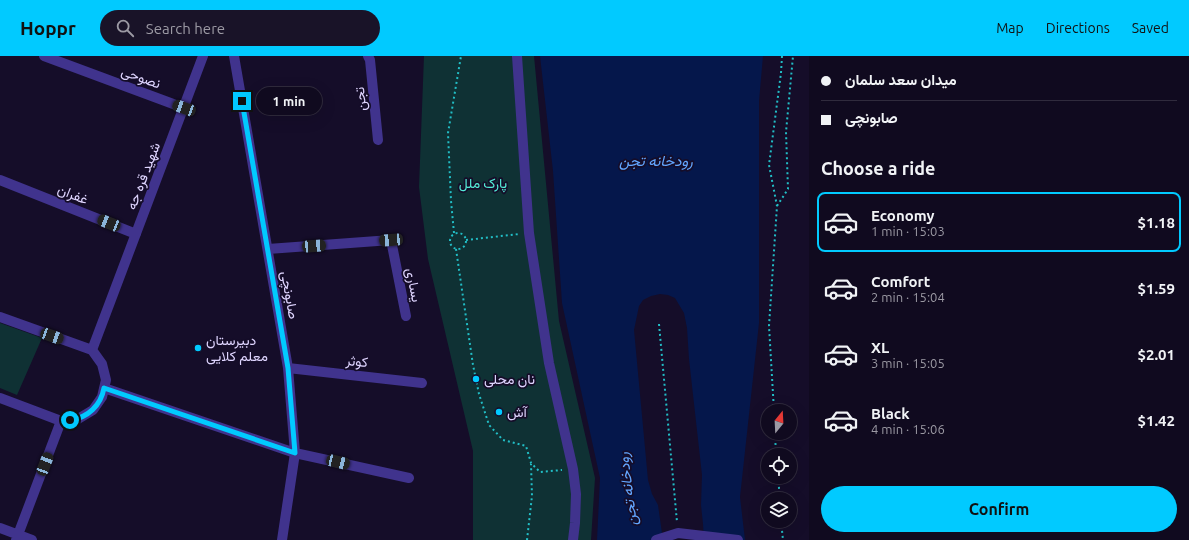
<!DOCTYPE html>
<meta charset="utf-8">
<style>
:root{--surface:#100a1f;--page:#191328;--text:#f1f3f6;--muted:#9c9aa4;--line:#302b3d;--accent:#01caff}
body{margin:0;font-family:Ubuntu,Vazirmatn,sans-serif;background:var(--page);color:var(--text);height:100vh;display:flex;flex-direction:column;font-size:15px;white-space:nowrap}
*{box-sizing:border-box;margin:0}
p{font-size:13px;color:var(--muted)}
.icon{flex:none;width:22px;height:22px;fill:none;stroke:currentColor;stroke-width:2;stroke-linecap:round;stroke-linejoin:round}
.map{position:relative;flex:1;overflow:hidden}
.side{display:flex;flex-direction:column;background:var(--surface);width:380px}
.side>*{flex:none}
.hud{display:grid;align-content:center;height:88px;padding:0 12px;background:var(--surface)}
.needle{width:26px;rotate:18deg}
.tools{position:absolute;left:761px;top:348px;display:grid;gap:8px}
.tools a{display:grid;place-items:center;width:36px;height:36px;border-radius:50%;background:var(--surface);box-shadow:0 4px 16px #0002,0 0 0 1px var(--line);font-size:20px}
.end{position:absolute;width:18px;height:18px;margin:-9px;border:5px solid #01caff;background:#111;box-shadow:0 0 0 2px #111}
.from{border-radius:50%}
.bubble{position:absolute;height:28px;border-radius:14px;background:var(--surface);box-shadow:0 4px 16px #0002,0 0 0 1px var(--line);font-size:13px;font-weight:700;line-height:28px;text-align:center}
.car{position:absolute;width:12px;height:24px;margin:-12px -6px;border-radius:5px;box-shadow:0 0 3px 1px #0007;background:linear-gradient(#222 24%,#8ab4d8 0 40%,#222 0 76%,#8ab4d8 0 86%,#222 0)}
.hud b{display:flex;align-items:center;gap:14px;height:38px;font-size:15px}
.hud b+b{border-top:1px solid var(--line)}
.hud i{width:10px;height:10px;background:var(--text)}
ul{padding:0;list-style:none}
li{display:flex;align-items:center;gap:12px;height:60px;margin:0 8px 6px;padding:0 4px;border:2px solid transparent;border-radius:8px}
li div{flex:1}
li b{display:block;font-size:15px}
li em{font-style:normal;font-weight:700}
li.current{border-color:var(--accent)}
li>.icon{width:36px;height:36px;stroke-width:1.5}
h2{padding:0 12px;font-size:18px;line-height:48px}
.action{display:flex;gap:8px;margin-top:auto;padding:8px 12px}
.action a{flex:1;height:46px;border-radius:24px;background:var(--accent);color:#111;font-size:16px;font-weight:700;line-height:46px;text-align:center}
header{display:flex;align-items:center;gap:24px;box-sizing:border-box;height:56px;padding:0 20px;background:var(--accent);color:#111}
header strong{font-size:19px}
nav{display:flex;gap:22px;margin-inline-start:auto;font-size:14px}
.search{width:280px;height:36px;background:var(--page);display:flex;align-items:center;gap:10px;box-sizing:border-box;padding:0 14px;border-radius:22px;color:var(--muted);font-size:15px}
main{display:flex;flex:1;min-height:0}
.map>svg:first-child{display:block}
.green{fill:#0f3134}
.water{fill:#05174b}
.lines{fill:none;stroke-linecap:round;stroke-linejoin:round}
.path{stroke:#22bec6;stroke-width:2;stroke-dasharray:2 3;stroke-linecap:butt}
.minor{stroke:#40338d;stroke-width:10}
.route{stroke:#01caff;stroke-width:5}
.poi-dot{fill:#01caff;stroke:#150d29;stroke-width:1.5}
.labels{text-anchor:middle;dominant-baseline:central;stroke-width:3.5;stroke-linejoin:round;paint-order:stroke}
.street-label{font-size:14px;fill:#dfd5ff;stroke:#150d29}
.park-label{font-size:14px;fill:#54ecd7;stroke:#150d29}
.poi-label{font-size:14px;fill:#dfd5ff;stroke:#150d29;text-anchor:start}
.water-label{font-size:15px;font-style:italic;fill:#63a6ff;stroke:#150d29}
</style>
<header>
<strong>Hoppr</strong>
<div class="search"><svg class="icon" aria-label="search" viewBox="0 0 24 24"><circle cx="10" cy="10" r="6"/><path d="M15 15l6 6"/></svg>Search here</div>
<nav><a>Map</a><a>Directions</a><a>Saved</a></nav>
</header>
<main>
<div class="map">
<svg width="809" height="484" viewBox="0 0 809 484">
<rect width="100%" height="100%" fill="#150d29"/>
<path class="green" d="M 424,0 L 534,0 L 559,265 L 595,422 L 591,484 L 473,484 L 473,395 L 428,203 L 419,131 Z
M 0,267 L 42,282 L 17,339 L 0,332 Z"/>
<path class="water" d="M 540,0 L 763,0 L 759,45 L 759,267 L 740,441 L 745,484 L 704,484 L 703,468 L 701,449 L 702,419 L 689,303 L 687,272 L 684,257 L 675,242 L 668,239 L 660,238 L 651,240 L 643,244 L 639,250 L 634,274 L 648,424 L 652,438 L 658,449 L 663,484 L 597,484 L 600,422 L 562,247 L 553,115 Z"/>
<g class="lines">
<path class="path" d="M 777,150 L 788,133 L 786,76 L 793,0
M450 185a8 8 0 1 1 16 0a8 8 0 1 1-16 0Z
M 454,177 L 451,145 L 448,77 L 461,0
M 466,184 L 519,178
M 456,193 L 473,309 L 479,338 L 489,369 L 503,384 L 526,390 L 531,407 L 540,416 L 562,414
M 659,268 L 677,466
M 774,355 L 769,270 L 777,150 L 769,109 L 781,17 L 782,0
M 775,377 L 776,399
M 778,421 L 780,443
M 781,465 L 783,484
M 527,484 L 532,440 L 531,408"/>
<path class="minor" d="M 44,0 L 184,52
M 234,0 L 288,312 L 295,397 L 282,484
M 368,0 L 370,4 L 378,84
M 517,0 L 529,177 L 549,307 L 573,413 L 576,438 L 575,467 L 573,484
M 0,124 L 136,178
M 268,193 L 391,184 L 406,260
M 0,261 L 92,294 L 102,308 L 106,324 L 102,341 L 93,354 L 78,363 L 61,365 L 0,342
M 92,294 L 203,0
M 288,312 L 422,327
M 104,332 L 295,397 L 409,422
M 0,472 L 32,484
M 16,484 L 61,365
M 656,484 L 678,477 L 738,484"/>
</g>
<g class="lines">
<path class="route" d="M 70,364 C 88,362 101,349 104,332 L 295,397 L 288,312 L 242,45"/>
</g>
<g class="poi-dot">
<circle cx="198" cy="292" r="4"/>
<circle cx="476" cy="323" r="4"/>
<circle cx="499" cy="356" r="4"/>
</g>
<g class="labels">
<g class="street-label">
<text transform="translate(141 21) rotate(20)">نصوحی</text>
<text transform="translate(360 43) rotate(-96)">تجن</text>
<text transform="translate(143 120) rotate(-69)">شهید قره جه</text>
<text transform="translate(73 138) rotate(22)">غفران</text>
<text transform="translate(414 229) rotate(79)">یساری</text>
<text transform="translate(290 239) rotate(80)">صابونچی</text>
<text transform="translate(357 305) rotate(6)">کوثر</text>
</g>
<g class="park-label">
<text x="483" y="127">پارک ملل</text>
</g>
<g class="poi-label">
<text x="206" y="284">دبیرستان<tspan x="206" dy="16">معلم کلایی</tspan></text>
<text x="484" y="323">نان محلی</text>
<text x="507" y="356">آش</text>
</g>
<g class="water-label">
<text x="656" y="104">رودخانه تجن</text>
<text transform="translate(627 433) rotate(-97)">رودخانه تجن</text>
</g>
</g>
</svg>
<div class="tools">
<a><svg class="needle" viewBox="-14 -14 28 28"><path d="M0-13l5 13h-10z" fill="#e53935"/><path d="M0 13l5-13h-10z" fill="#9c9aa4"/></svg></a>
<a><svg class="icon" aria-label="locate" viewBox="0 0 24 24"><circle cx="12" cy="12" r="6"/><path d="M12 2v4M12 18v4M2 12h4M18 12h4"/></svg></a>
<a><svg class="icon" aria-label="layers" viewBox="0 0 24 24"><path d="M12 4l9 5-9 5-9-5zM3 14l9 5 9-5"/></svg></a>
</div>
<i class="end from" style="left:70px;top:364px"></i>
<i class="end" style="left:242px;top:45px"></i>
<div class="bubble" style="left:256px;top:31px;width:66px">1 min</div>
<i class="car" style="left:184px;top:52px;rotate:290deg"></i>
<i class="car" style="left:109px;top:167px;rotate:292deg"></i>
<i class="car" style="left:391px;top:184px;rotate:266deg"></i>
<i class="car" style="left:314px;top:190px;rotate:86deg"></i>
<i class="car" style="left:52px;top:280px;rotate:110deg"></i>
<i class="car" style="left:338px;top:406px;rotate:103deg"></i>
<i class="car" style="left:45px;top:408px;rotate:21deg"></i>
</div>
<section class="side">
<div class="hud">
<b><i class="from"></i>میدان سعد سلمان</b>
<b><i></i>صابونچی</b>
</div>
<h2>Choose a ride</h2>
<ul>
<li class="current"><svg class="icon" aria-label="car" viewBox="0 0 24 24"><path d="M5 17H2v-5l4-1 3-4h7l3 4 3 1v5h-3M9 17h6M6 11h13"/><circle cx="7" cy="17" r="2"/><circle cx="17" cy="17" r="2"/></svg><div><b>Economy</b><p>1 min · 15:03</p></div><em>$1.18</em></li>
<li><svg class="icon" aria-label="car" viewBox="0 0 24 24"><path d="M5 17H2v-5l4-1 3-4h7l3 4 3 1v5h-3M9 17h6M6 11h13"/><circle cx="7" cy="17" r="2"/><circle cx="17" cy="17" r="2"/></svg><div><b>Comfort</b><p>2 min · 15:04</p></div><em>$1.59</em></li>
<li><svg class="icon" aria-label="car" viewBox="0 0 24 24"><path d="M5 17H2v-5l4-1 3-4h7l3 4 3 1v5h-3M9 17h6M6 11h13"/><circle cx="7" cy="17" r="2"/><circle cx="17" cy="17" r="2"/></svg><div><b>XL</b><p>3 min · 15:05</p></div><em>$2.01</em></li>
<li><svg class="icon" aria-label="car" viewBox="0 0 24 24"><path d="M5 17H2v-5l4-1 3-4h7l3 4 3 1v5h-3M9 17h6M6 11h13"/><circle cx="7" cy="17" r="2"/><circle cx="17" cy="17" r="2"/></svg><div><b>Black</b><p>4 min · 15:06</p></div><em>$1.42</em></li>
</ul>
<div class="action"><a>Confirm</a></div>
</section>
</main>
